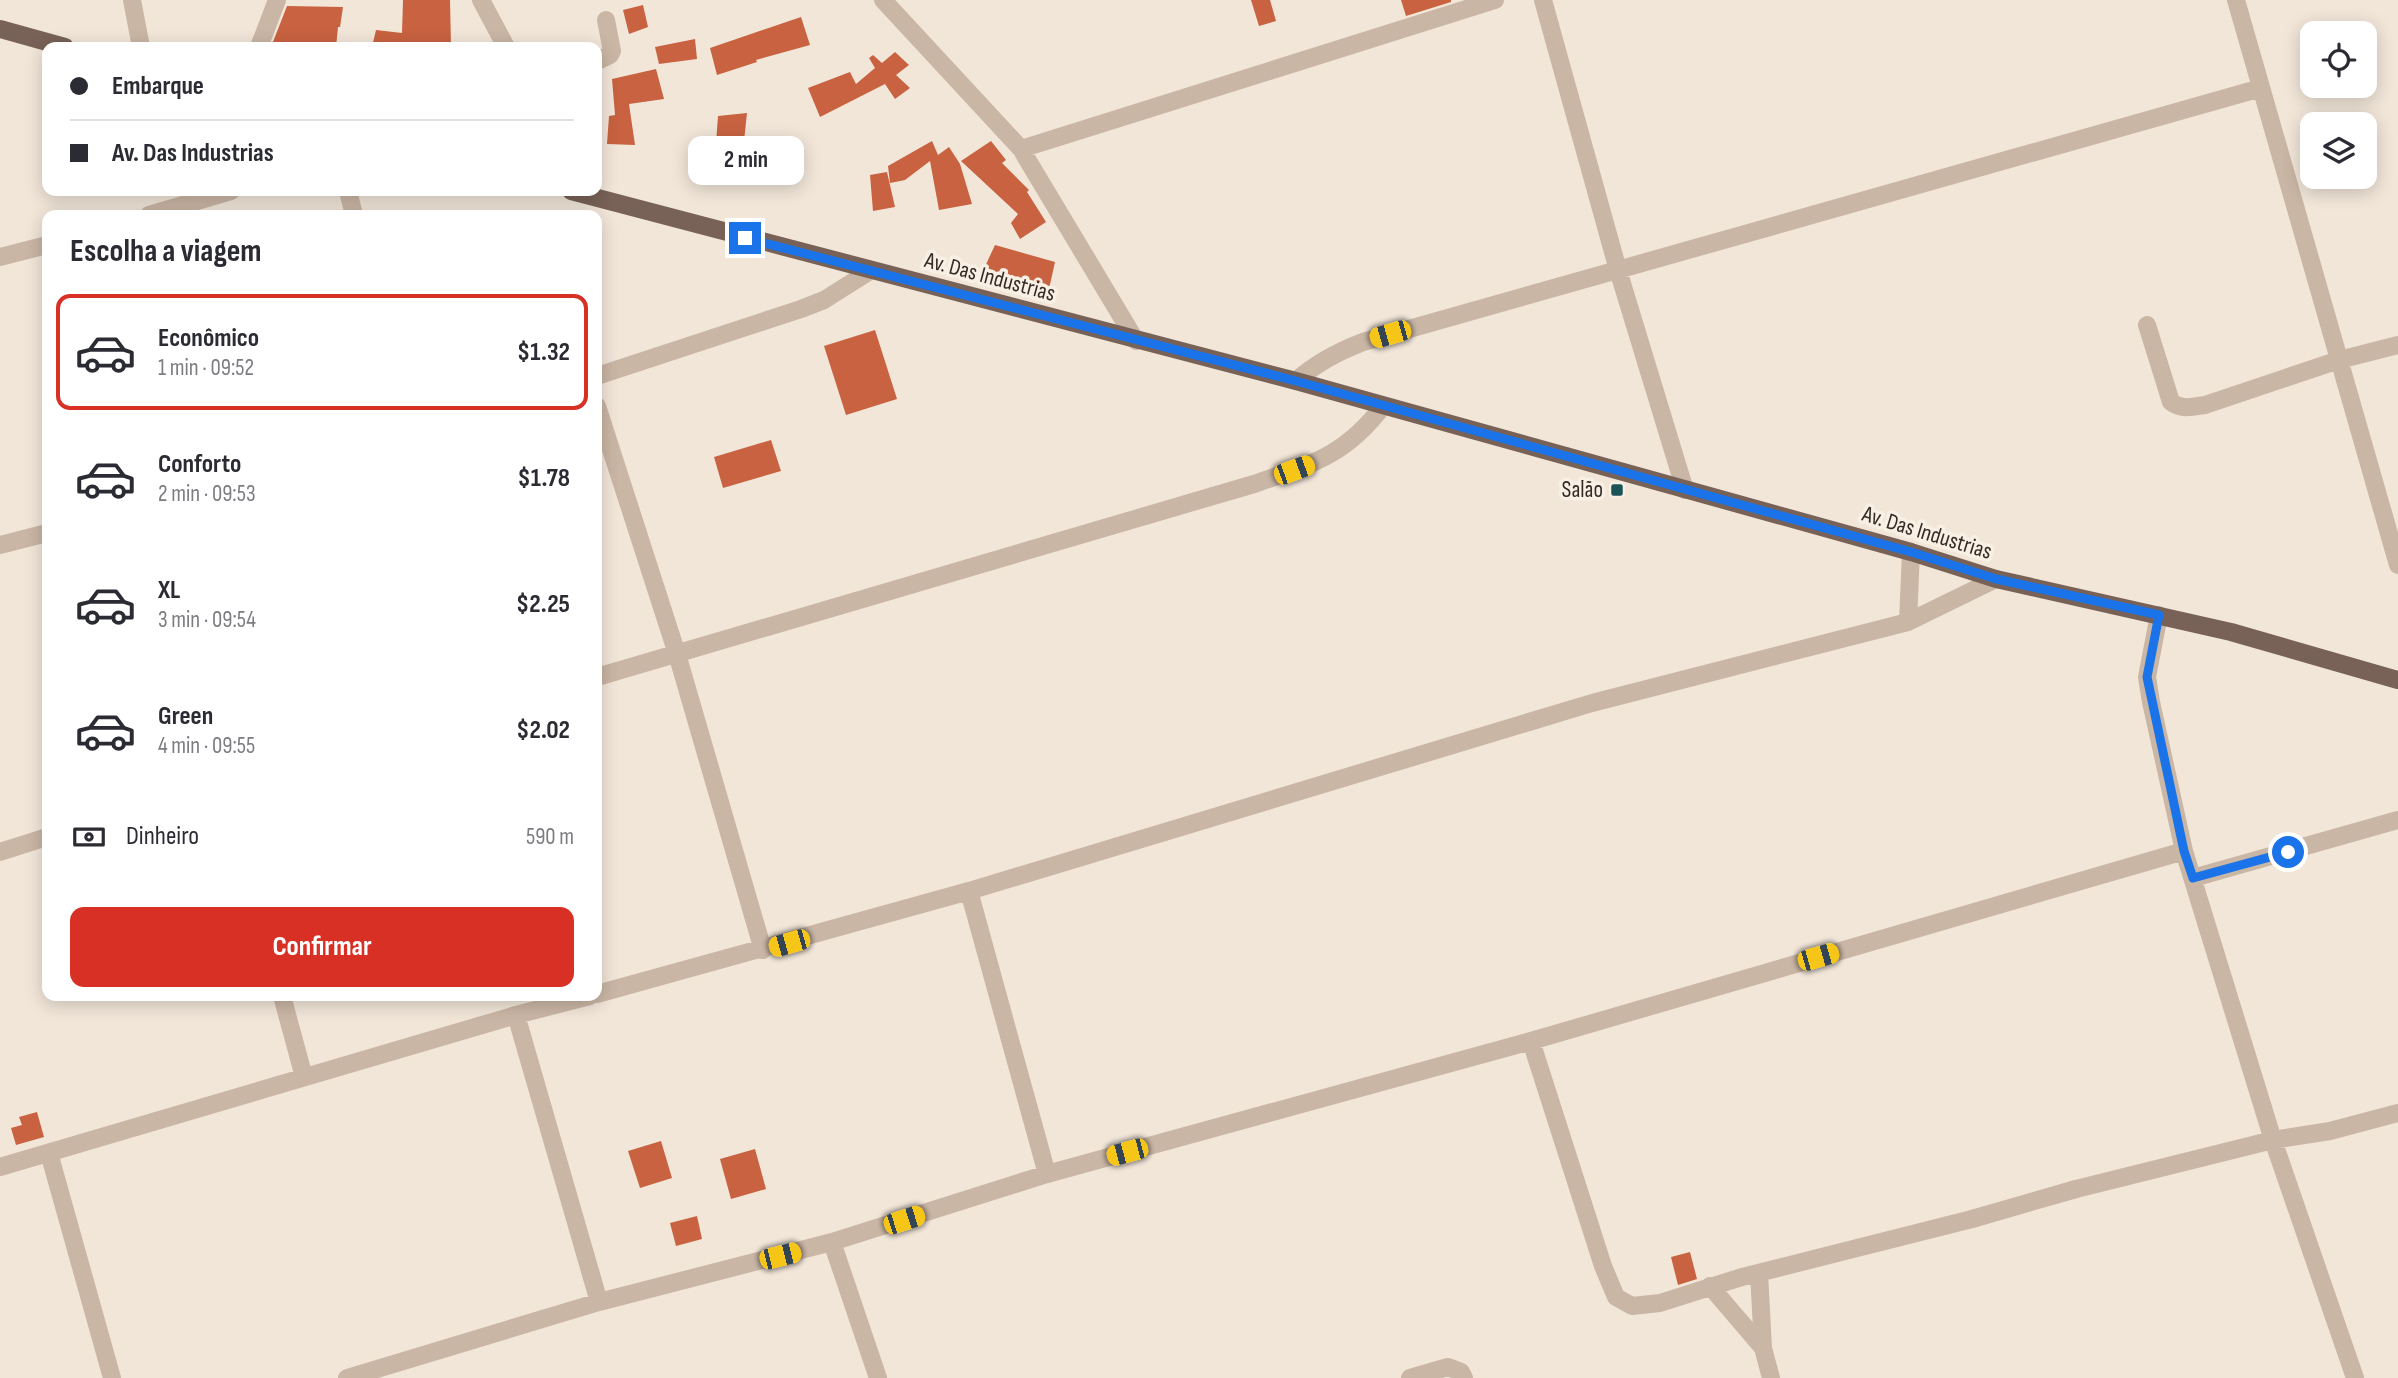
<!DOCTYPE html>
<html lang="pt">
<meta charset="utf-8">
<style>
:root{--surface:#fff;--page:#f2f2f3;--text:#2b2b33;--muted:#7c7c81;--line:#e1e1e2;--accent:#d93025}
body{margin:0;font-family:"Sofia Sans Condensed",sans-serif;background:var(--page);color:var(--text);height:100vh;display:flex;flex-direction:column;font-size:26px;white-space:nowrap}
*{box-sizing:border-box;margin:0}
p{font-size:23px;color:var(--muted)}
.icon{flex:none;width:38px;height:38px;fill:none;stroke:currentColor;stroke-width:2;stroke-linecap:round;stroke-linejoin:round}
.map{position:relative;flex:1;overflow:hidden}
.panel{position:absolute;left:42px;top:210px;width:560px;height:791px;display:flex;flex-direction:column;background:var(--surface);border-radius:14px;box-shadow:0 4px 18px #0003}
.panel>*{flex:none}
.hud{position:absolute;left:42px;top:42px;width:560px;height:154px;border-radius:14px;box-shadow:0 4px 18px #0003;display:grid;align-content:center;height:154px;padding:0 28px;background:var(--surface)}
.tools{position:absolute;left:2300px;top:21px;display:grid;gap:14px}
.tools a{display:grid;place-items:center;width:77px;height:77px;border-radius:14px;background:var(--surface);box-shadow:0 4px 18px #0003;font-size:35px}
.end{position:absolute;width:32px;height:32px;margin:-16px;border:9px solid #1a73e8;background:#fff;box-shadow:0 0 0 4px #fff}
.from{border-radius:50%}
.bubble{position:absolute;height:49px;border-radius:14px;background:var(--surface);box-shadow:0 4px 18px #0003;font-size:23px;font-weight:700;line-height:49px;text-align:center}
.car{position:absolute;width:21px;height:42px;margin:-21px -10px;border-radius:9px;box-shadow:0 0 5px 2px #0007;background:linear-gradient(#f5c518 24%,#345 0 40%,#f5c518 0 76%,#345 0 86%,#f5c518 0)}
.hud b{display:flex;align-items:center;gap:24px;height:66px;font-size:26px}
.hud b+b{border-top:2px solid var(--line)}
.hud i{width:18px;height:18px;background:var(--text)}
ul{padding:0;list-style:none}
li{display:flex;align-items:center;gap:21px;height:116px;margin:0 14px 10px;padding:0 14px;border:4px solid transparent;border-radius:14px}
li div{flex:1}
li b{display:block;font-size:26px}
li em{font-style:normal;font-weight:700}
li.active{border-color:var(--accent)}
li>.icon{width:63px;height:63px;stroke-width:1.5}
h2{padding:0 28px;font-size:32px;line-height:84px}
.pay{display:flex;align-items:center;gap:18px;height:77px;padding:0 28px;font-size:26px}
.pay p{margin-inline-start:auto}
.action{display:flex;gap:14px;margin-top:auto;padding:14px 28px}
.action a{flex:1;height:80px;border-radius:14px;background:var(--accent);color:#fff;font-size:28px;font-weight:700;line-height:80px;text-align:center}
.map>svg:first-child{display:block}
.building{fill:#c86240}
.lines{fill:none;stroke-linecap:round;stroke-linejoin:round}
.minor{stroke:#cab6a5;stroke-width:18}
.major{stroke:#786257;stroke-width:18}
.route{stroke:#1a73e8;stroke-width:9}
.poi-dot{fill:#1b5357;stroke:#f9f0e5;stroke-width:2.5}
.labels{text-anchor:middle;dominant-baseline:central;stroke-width:7;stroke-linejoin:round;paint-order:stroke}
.street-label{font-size:23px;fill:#352b26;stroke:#f9f0e5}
.poi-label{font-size:23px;fill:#352b26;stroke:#f9f0e5;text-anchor:end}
</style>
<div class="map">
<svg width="2398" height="1378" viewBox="0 0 2398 1378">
<rect width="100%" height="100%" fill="#f2e6d9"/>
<path class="building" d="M 403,0 L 450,0 L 451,47 L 372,47 L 376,30 L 402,33 Z
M 1251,0 L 1270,0 L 1276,21 L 1259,26 Z
M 1401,0 L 1451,0 L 1451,2 L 1406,16 Z
M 643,5 L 648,27 L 629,34 L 623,10 Z
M 287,6 L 343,7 L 340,27 L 338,27 L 336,47 L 271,47 Z
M 801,17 L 810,45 L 756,60 L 757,62 L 717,75 L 710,48 Z
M 695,39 L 697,59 L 659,64 L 655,47 Z
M 895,52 L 909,65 L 896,75 L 910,88 L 895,99 L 885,84 L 820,117 L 808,88 L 850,72 L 856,84 L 875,68 L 869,58 L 873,55 L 882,63 Z
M 656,69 L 664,99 L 629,104 L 635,145 L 607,144 L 609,116 L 615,115 L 612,79 Z
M 747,113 L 742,160 L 715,157 L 718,116 Z
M 932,141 L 938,155 L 949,147 L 960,164 L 972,204 L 939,210 L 930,161 L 905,180 L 890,183 L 888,166 Z
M 991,141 L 1006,160 L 1002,163 L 1029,190 L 1027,192 L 1046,222 L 1020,239 L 1011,223 L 1018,214 L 961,161 Z
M 887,172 L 895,207 L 873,211 L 870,175 Z
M 995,245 L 1055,262 L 1049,289 L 982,273 Z
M 875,330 L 897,399 L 846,415 L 824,346 Z
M 771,440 L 781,471 L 723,488 L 714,457 Z
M 37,1112 L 44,1137 L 16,1145 L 11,1128 L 22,1125 L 19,1117 Z
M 661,1141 L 672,1178 L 640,1188 L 628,1151 Z
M 755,1149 L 766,1189 L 731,1199 L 720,1159 Z
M 697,1216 L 702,1239 L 676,1246 L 670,1223 Z
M 1690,1252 L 1697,1279 L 1678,1285 L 1671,1257 Z"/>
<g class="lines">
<path class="minor" d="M 132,0 L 141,47
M 481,0 L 506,47
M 883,0 L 1021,149 L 1136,341
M 1543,0 L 1618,270 L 1685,490
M 2236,0 L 2398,565
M 259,47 L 277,0
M 597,61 L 610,55 L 612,51 L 606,20
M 1021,149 L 1495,0
M 348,191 L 354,215
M 149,215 L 231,191
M 0,257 L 47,245
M 2147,325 L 2171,402 C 2182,410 2192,407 2205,405 L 2339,360 L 2398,345
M 597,376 L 801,309 L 824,300 L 870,271
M 1296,381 C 1316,363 1337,352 1363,342 L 2261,88
M 597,406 L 677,654 L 763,950
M 0,545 L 47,533
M 2159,615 L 2147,677 L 2151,702 L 2184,851 L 2273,1140 L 2355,1378
M 1908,622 L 1911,552
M 597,677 L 1254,484 C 1311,464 1344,457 1383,406
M 0,852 L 47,837
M 2193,878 L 2398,820
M 969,891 L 1047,1174
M 597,994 L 969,891 L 1592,703 L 1908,622 L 1996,579
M 282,996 L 304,1077
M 516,1015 L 599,1302
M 1531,1041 L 1603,1266 L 1616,1297 L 1632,1306 L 1660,1303 L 1742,1277 L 1972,1219 L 2076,1189 L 2273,1140 L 2330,1131 L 2398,1113
M 49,1153 L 112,1378
M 0,1167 L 516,1015 L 590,996
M 832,1242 L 878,1378
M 1759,1273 L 1763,1348 L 1771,1378
M 1710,1286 L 1763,1348
M 347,1378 L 599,1302 L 832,1242 L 1047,1174 L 1531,1041 L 2184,851
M 1410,1378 L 1448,1367 L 1461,1372 L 1464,1378"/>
<path class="major" d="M 0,29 L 65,47
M 571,191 L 1296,381 L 1911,552 L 1996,579 L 2231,632 L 2398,680"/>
</g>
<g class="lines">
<path class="route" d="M 745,238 L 1296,381 L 1911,552 L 1996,579 L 2159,615 L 2147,677 L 2184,851 L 2193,878 L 2288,852"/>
</g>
<rect class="poi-dot" x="1610" y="483" width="14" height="14" rx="3.5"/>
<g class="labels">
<g class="street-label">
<text transform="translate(990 277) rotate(15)">Av. Das Industrias</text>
<text transform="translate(1927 533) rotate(17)">Av. Das Industrias</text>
</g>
<g class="poi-label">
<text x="1603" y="490">Salão</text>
</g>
</g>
</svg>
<div class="tools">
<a><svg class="icon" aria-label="locate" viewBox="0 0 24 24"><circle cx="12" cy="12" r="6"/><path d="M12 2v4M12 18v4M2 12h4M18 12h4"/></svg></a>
<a><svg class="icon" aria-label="layers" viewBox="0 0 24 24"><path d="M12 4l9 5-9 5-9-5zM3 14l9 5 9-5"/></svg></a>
</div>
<i class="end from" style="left:2288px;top:852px"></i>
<i class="end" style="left:745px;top:238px"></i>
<div class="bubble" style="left:688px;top:136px;width:116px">2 min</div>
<i class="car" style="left:1390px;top:334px;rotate:254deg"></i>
<i class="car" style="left:1294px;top:470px;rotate:70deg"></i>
<i class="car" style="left:789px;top:943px;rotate:254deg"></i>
<i class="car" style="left:1818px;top:957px;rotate:74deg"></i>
<i class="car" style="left:1127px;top:1152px;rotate:255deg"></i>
<i class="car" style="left:904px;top:1220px;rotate:72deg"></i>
<i class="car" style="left:780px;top:1256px;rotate:76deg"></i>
<div class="hud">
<b><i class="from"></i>Embarque</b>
<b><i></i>Av. Das Industrias</b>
</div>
<section class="panel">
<h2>Escolha a viagem</h2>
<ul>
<li class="active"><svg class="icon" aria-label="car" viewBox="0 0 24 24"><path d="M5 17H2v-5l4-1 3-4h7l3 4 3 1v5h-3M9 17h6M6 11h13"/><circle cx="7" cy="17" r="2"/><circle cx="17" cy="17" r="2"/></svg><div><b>Econômico</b><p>1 min · 09:52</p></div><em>$1.32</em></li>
<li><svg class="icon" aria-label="car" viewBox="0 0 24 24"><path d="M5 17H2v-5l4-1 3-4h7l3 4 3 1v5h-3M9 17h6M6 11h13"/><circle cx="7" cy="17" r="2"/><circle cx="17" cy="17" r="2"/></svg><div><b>Conforto</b><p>2 min · 09:53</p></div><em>$1.78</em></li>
<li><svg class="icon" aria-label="car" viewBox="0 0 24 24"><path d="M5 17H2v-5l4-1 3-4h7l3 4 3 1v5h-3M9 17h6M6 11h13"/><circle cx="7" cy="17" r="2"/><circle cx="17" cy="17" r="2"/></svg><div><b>XL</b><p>3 min · 09:54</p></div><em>$2.25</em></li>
<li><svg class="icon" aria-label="car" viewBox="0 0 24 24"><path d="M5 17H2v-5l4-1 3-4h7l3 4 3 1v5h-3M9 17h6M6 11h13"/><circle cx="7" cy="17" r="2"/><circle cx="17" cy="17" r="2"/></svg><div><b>Green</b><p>4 min · 09:55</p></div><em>$2.02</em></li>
</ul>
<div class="pay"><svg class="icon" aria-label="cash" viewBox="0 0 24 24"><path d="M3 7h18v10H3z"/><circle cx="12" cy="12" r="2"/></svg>Dinheiro<p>590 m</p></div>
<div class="action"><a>Confirmar</a></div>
</section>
</div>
